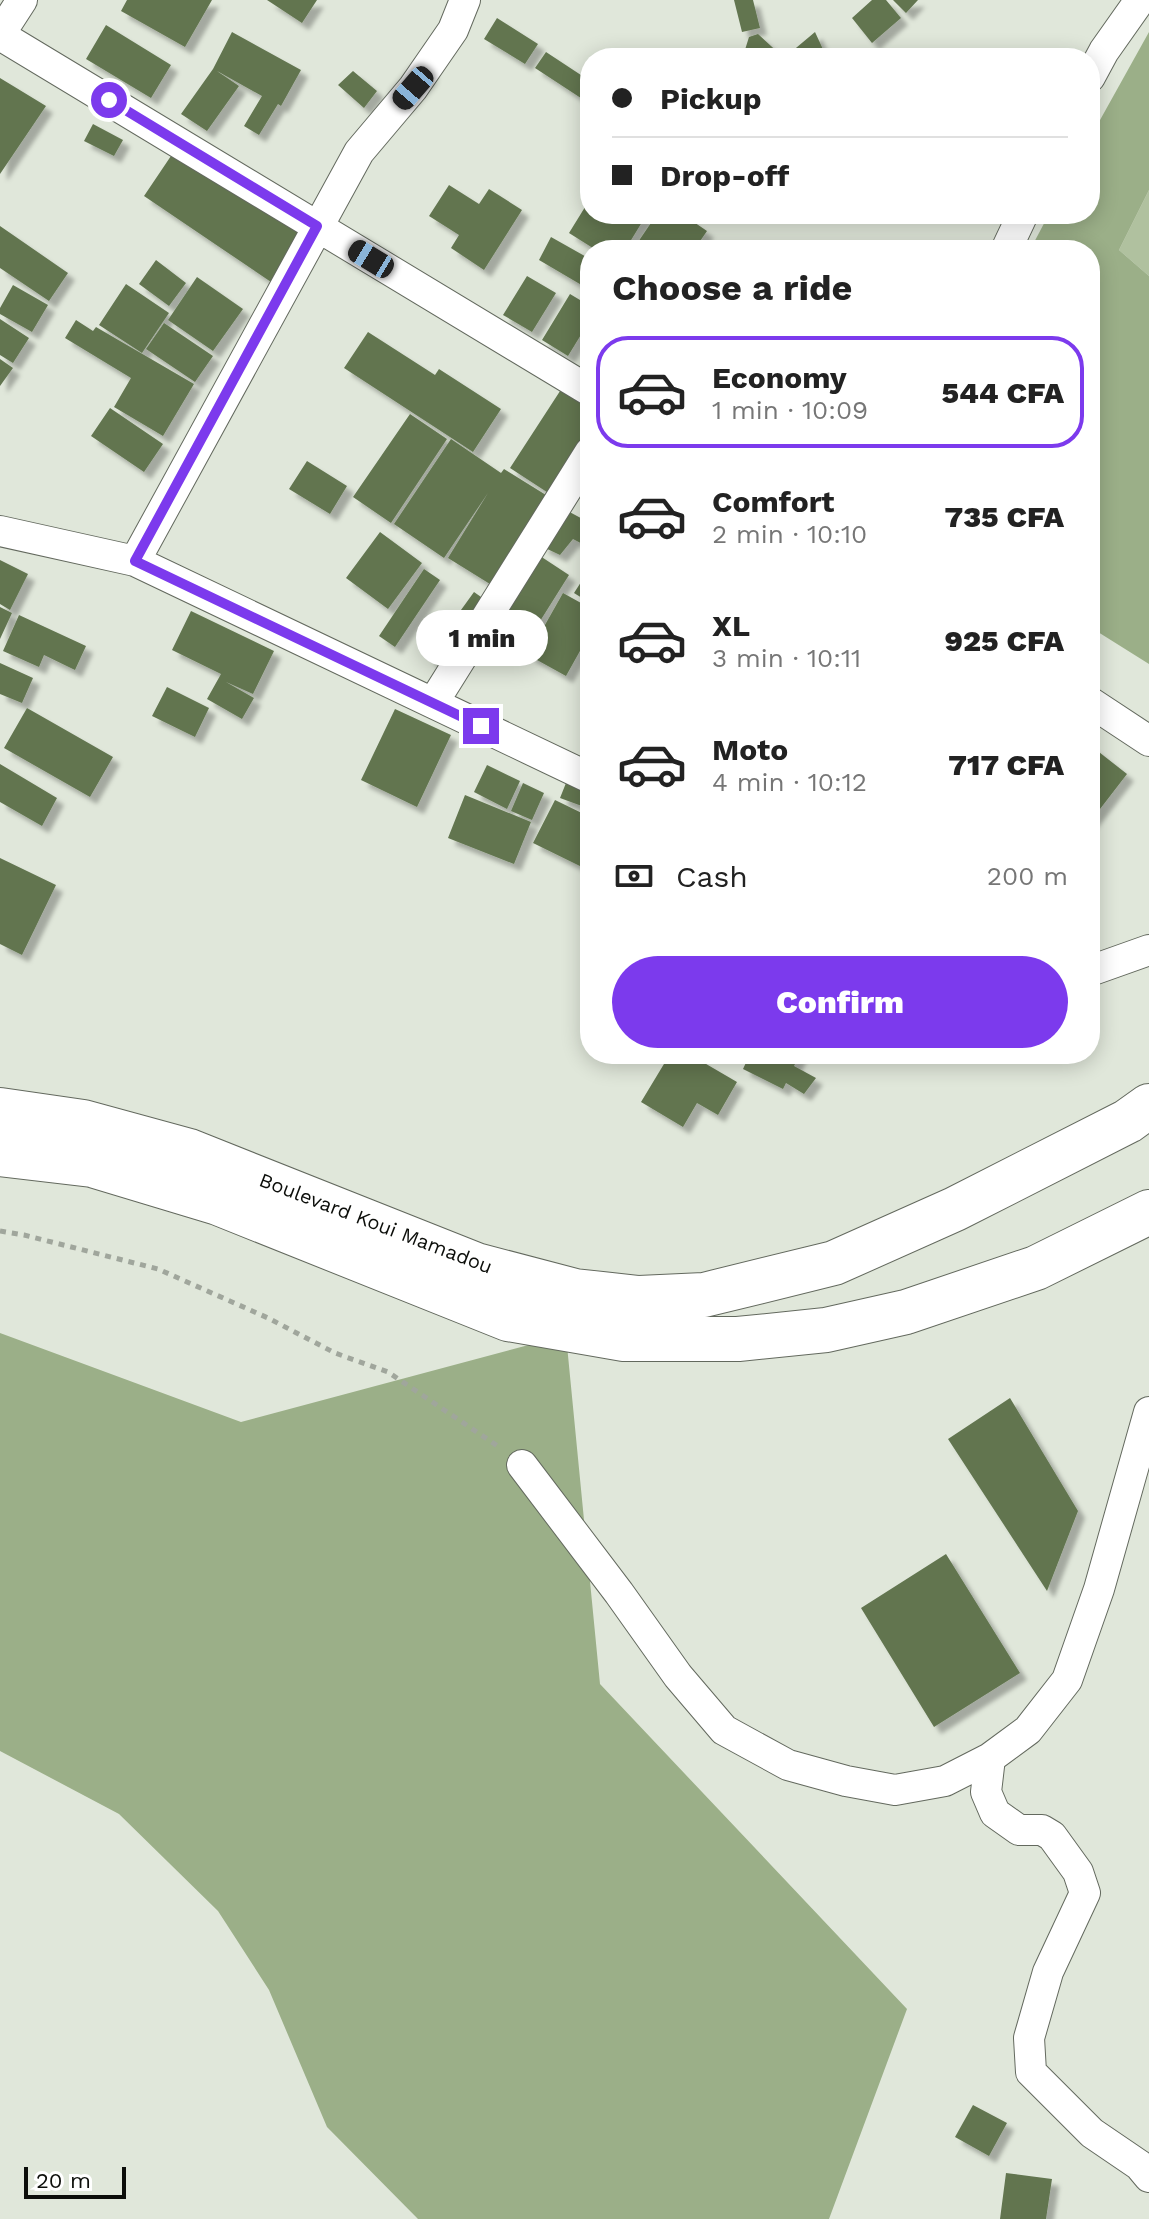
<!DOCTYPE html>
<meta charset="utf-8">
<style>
:root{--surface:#fff;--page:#f6f6f6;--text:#222;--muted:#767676;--line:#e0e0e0;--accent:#7c3aed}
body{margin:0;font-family:"Work Sans",sans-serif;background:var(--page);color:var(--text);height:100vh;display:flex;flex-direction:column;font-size:30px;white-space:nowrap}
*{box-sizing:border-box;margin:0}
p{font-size:26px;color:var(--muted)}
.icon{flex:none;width:44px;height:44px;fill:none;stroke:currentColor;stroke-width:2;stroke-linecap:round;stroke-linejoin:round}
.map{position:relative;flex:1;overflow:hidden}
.drawer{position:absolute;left:580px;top:240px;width:520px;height:824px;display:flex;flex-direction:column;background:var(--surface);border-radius:32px;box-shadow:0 4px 20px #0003}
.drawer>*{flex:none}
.guide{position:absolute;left:580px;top:48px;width:520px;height:176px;border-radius:32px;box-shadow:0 4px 20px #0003;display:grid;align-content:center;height:176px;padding:0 32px;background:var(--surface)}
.scale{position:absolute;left:24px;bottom:20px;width:102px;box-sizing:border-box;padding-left:8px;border:4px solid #0c0e0a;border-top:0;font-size:22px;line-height:28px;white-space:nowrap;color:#0c0e0a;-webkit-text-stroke:6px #fff;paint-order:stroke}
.end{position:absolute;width:36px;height:36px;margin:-18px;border:10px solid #7c3aed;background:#fff;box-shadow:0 0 0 4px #fff}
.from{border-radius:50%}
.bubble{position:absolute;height:56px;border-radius:28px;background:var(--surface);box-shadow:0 4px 20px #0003;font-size:26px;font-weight:800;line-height:56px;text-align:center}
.car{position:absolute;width:24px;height:48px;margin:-24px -12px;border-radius:10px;box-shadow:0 0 6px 2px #0007;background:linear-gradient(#222 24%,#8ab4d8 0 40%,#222 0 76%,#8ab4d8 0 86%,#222 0)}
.guide b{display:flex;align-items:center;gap:28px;height:76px;font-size:30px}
.guide b+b{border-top:2px solid var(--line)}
.guide i{width:20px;height:20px;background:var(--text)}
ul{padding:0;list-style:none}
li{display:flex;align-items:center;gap:24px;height:112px;margin:0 16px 12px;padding:0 16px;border:4px solid transparent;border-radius:32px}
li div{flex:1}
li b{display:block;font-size:30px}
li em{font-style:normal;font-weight:800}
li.current{border-color:var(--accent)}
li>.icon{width:72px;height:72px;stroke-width:1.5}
h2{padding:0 32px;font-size:36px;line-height:96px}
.pay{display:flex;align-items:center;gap:20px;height:88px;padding:0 32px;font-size:30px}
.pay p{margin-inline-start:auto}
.button{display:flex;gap:16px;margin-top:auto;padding:16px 32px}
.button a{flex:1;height:92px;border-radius:48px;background:var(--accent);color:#fff;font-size:32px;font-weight:800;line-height:92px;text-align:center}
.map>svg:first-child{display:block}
.green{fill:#b0c19f}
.forest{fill:#9baf88}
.building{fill:#627550;filter:url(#shadow)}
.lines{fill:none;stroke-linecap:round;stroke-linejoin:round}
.minor-casing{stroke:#63695e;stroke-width:32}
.primary-casing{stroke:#63695e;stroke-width:46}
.path{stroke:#a0a69c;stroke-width:5;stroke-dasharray:6 6;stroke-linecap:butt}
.minor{stroke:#fff;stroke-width:30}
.primary{stroke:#fff;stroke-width:44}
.route{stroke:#7c3aed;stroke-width:10}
.labels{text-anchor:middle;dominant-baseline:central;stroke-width:8;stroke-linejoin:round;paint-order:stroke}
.street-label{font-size:20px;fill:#0c0e0a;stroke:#fff}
</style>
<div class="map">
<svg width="1149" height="2219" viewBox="0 0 1149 2219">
<defs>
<filter id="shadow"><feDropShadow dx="7" dy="7" stdDeviation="2" flood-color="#0004"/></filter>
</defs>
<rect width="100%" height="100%" fill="#e0e7da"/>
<path class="green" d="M 1149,190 L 1149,276 L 1119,250 Z"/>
<path class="forest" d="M 1149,32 L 1149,190 L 1119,250 L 1149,276 L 1149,664 L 1090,627 L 1090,250 L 1030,250 L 1049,214 L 1090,214 L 1090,138 Z
M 0,1333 L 241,1422 L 566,1335 L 600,1684 L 907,2009 L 829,2219 L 418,2219 L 327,2127 L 269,1990 L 218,1911 L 119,1814 L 0,1751 Z"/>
<path class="building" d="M 127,0 L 212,0 L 185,47 L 121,11 Z
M 267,0 L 317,0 L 302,23 Z
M 734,0 L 753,0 L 760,28 L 742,32 Z
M 872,0 L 886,0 L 901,18 L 872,43 L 852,18 Z
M 893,0 L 918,0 L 906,13 Z
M 497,18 L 538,44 L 525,64 L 484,39 Z
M 106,25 L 171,65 L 151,98 L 86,59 Z
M 232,32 L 301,70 L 281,106 L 278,104 L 259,135 L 244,126 L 262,96 L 217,71 L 239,86 L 207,131 L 181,114 L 213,69 Z
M 815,32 L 827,58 L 746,58 L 744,53 L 749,37 L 758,34 L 784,58 Z
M 546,52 L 590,81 L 590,104 L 535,68 Z
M 353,71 L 377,91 L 364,108 L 338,85 Z
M 0,78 L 46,106 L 0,174 Z
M 93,124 L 123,140 L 114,156 L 84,141 Z
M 175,150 L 305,237 L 274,284 L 144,196 Z
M 449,185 L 479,204 L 489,189 L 522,210 L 484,270 L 451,248 L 459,235 L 429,216 Z
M 590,199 L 590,214 L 647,214 L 625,250 L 596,250 L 569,233 Z
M 657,214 L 682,214 L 707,231 L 694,250 L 644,250 L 636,245 Z
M 0,226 L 68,273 L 49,301 L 0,268 Z
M 551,237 L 590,259 L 590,290 L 539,260 Z
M 156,260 L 186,283 L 169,306 L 139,284 Z
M 527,276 L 556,293 L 532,332 L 503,315 Z
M 197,277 L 243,309 L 213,351 L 168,320 Z
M 126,284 L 169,313 L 142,353 L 99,325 Z
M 13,285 L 48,305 L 32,332 L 0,314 L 0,308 Z
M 570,294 L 590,306 L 590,320 L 568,356 L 542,340 Z
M 0,319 L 29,338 L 13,363 L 0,355 Z
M 76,320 L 93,331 L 96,327 L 194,384 L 163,436 L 114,407 L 131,378 L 65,338 Z
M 164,323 L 213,356 L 195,382 L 146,349 Z
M 368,332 L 435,375 L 439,369 L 501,409 L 473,452 L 344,368 Z
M 0,359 L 13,368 L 0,386 Z
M 562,388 L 590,406 L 590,441 L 553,496 L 510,468 Z
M 110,408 L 163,444 L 144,472 L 91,436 Z
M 410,414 L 447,439 L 391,523 L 353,497 Z
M 451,439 L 501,473 L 504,469 L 554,500 L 498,589 L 448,558 L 488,493 L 444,558 L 394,524 Z
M 307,461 L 347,486 L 330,514 L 289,489 Z
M 564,509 L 590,523 L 590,548 L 573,539 L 560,555 L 541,546 Z
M 380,532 L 422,563 L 388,609 L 346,578 Z
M 534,552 L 569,575 L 520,653 L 485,631 Z
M 0,560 L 28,574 L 10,610 L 0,604 Z
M 590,568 L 590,603 L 574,593 Z
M 424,569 L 440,580 L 395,647 L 379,636 Z
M 474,592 L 491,604 L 443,669 L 427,657 Z
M 563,593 L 590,608 L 590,633 L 566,676 L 528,655 Z
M 0,607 L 12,613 L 0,639 Z
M 191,611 L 274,651 L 253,694 L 226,682 L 254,698 L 242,719 L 207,699 L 221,674 L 172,650 Z
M 19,615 L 86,646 L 75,670 L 44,655 L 39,667 L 3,651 Z
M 0,663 L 33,678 L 22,703 L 0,694 Z
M 167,687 L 209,708 L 195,737 L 152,716 Z
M 27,708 L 113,757 L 90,797 L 4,748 Z
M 395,709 L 451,735 L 417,807 L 361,780 Z
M 1090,745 L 1127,774 L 1090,822 Z
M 0,764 L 57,798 L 42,826 L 0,802 Z
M 487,765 L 520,781 L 507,809 L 474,792 Z
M 568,778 L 590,786 L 590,809 L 560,798 Z
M 523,783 L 544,793 L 532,820 L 511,811 Z
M 465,795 L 531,822 L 514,864 L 448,838 Z
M 555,800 L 590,817 L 590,860 L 586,869 L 533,843 Z
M 0,858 L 56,885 L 22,955 L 0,944 Z
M 670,1054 L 689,1054 L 737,1082 L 718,1115 L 697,1103 L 683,1127 L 641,1102 Z
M 750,1054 L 800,1054 L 794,1066 L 816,1078 L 804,1094 L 786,1083 L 783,1089 L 743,1069 Z
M 1010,1398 L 1078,1511 L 1047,1591 L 948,1439 Z
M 946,1554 L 1020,1673 L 934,1727 L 861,1608 Z
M 973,2105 L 1007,2123 L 989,2156 L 955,2137 Z
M 1006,2173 L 1052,2179 L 1046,2219 L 1000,2219 Z"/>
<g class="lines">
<defs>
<path id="minor" d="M 0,34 L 22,0
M 0,35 L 590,391
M 1090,77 L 1104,51 L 1140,0
M 1006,250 L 1023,214
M 0,531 L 135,561 L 590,778
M 135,561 L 359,152 L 413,88 L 453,30 L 465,0
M 1090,702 L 1149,741
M 433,703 L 590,452
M 1090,971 L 1149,950
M 522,1465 L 619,1593 L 678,1676 L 724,1730 L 788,1765 L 846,1781 L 895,1790 L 945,1781 L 990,1758 L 1028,1730 L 1067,1680 L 1099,1589 L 1149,1412
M 990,1758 L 986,1792 L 995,1813 L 1019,1830 L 1042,1830 L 1052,1836 L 1078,1872 L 1085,1893 L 1048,1972 L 1029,2038 L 1031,2072 L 1092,2133 L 1139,2165 L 1149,2177"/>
<path id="primary" d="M 0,1110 L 83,1122 L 189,1151 L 476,1265 L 575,1291 L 639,1298 L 704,1295 L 834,1263 L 955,1209 L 1128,1121 L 1149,1106
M 0,1154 L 92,1165 L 218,1203 L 508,1319 L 624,1339 L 738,1339 L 826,1330 L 906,1312 L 1036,1268 L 1149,1212"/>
</defs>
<use href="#minor" class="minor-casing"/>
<use href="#primary" class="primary-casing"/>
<path class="path" d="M 0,1231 L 24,1235 L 158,1269 L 268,1318 L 335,1353 L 388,1372 L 499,1447"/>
<use href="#minor" class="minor"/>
<use href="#primary" class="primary"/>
</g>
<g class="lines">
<path class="route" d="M 109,100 L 317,226 L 135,561 L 481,726"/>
</g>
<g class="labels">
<g class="street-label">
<text transform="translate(376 1223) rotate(21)">Boulevard Koui Mamadou</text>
</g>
</g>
</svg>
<div class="scale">20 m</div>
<i class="end from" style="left:109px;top:100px"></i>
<i class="end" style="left:481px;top:726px"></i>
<div class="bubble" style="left:416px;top:610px;width:132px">1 min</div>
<i class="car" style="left:413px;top:88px;rotate:221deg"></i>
<i class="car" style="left:371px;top:259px;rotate:301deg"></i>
<div class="guide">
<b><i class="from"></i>Pickup</b>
<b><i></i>Drop-off</b>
</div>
<section class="drawer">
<h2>Choose a ride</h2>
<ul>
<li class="current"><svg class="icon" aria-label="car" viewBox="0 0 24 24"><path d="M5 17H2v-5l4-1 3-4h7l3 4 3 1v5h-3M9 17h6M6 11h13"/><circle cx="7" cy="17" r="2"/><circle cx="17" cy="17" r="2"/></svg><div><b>Economy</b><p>1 min · 10:09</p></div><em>544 CFA</em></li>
<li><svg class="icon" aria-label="car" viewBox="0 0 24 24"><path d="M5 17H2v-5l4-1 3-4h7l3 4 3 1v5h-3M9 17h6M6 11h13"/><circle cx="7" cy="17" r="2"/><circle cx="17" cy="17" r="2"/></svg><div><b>Comfort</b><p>2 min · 10:10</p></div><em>735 CFA</em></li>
<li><svg class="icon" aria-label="car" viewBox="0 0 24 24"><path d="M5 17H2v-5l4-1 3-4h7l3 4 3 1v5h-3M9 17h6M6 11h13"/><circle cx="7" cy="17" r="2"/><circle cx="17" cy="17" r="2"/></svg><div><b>XL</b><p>3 min · 10:11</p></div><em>925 CFA</em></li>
<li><svg class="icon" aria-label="car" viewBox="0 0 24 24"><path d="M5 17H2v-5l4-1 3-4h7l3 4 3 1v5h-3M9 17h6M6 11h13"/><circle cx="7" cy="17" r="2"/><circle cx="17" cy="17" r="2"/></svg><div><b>Moto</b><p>4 min · 10:12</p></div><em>717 CFA</em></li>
</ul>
<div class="pay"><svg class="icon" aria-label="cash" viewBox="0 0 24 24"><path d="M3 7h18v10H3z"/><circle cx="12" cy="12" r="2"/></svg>Cash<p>200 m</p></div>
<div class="button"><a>Confirm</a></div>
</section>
</div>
